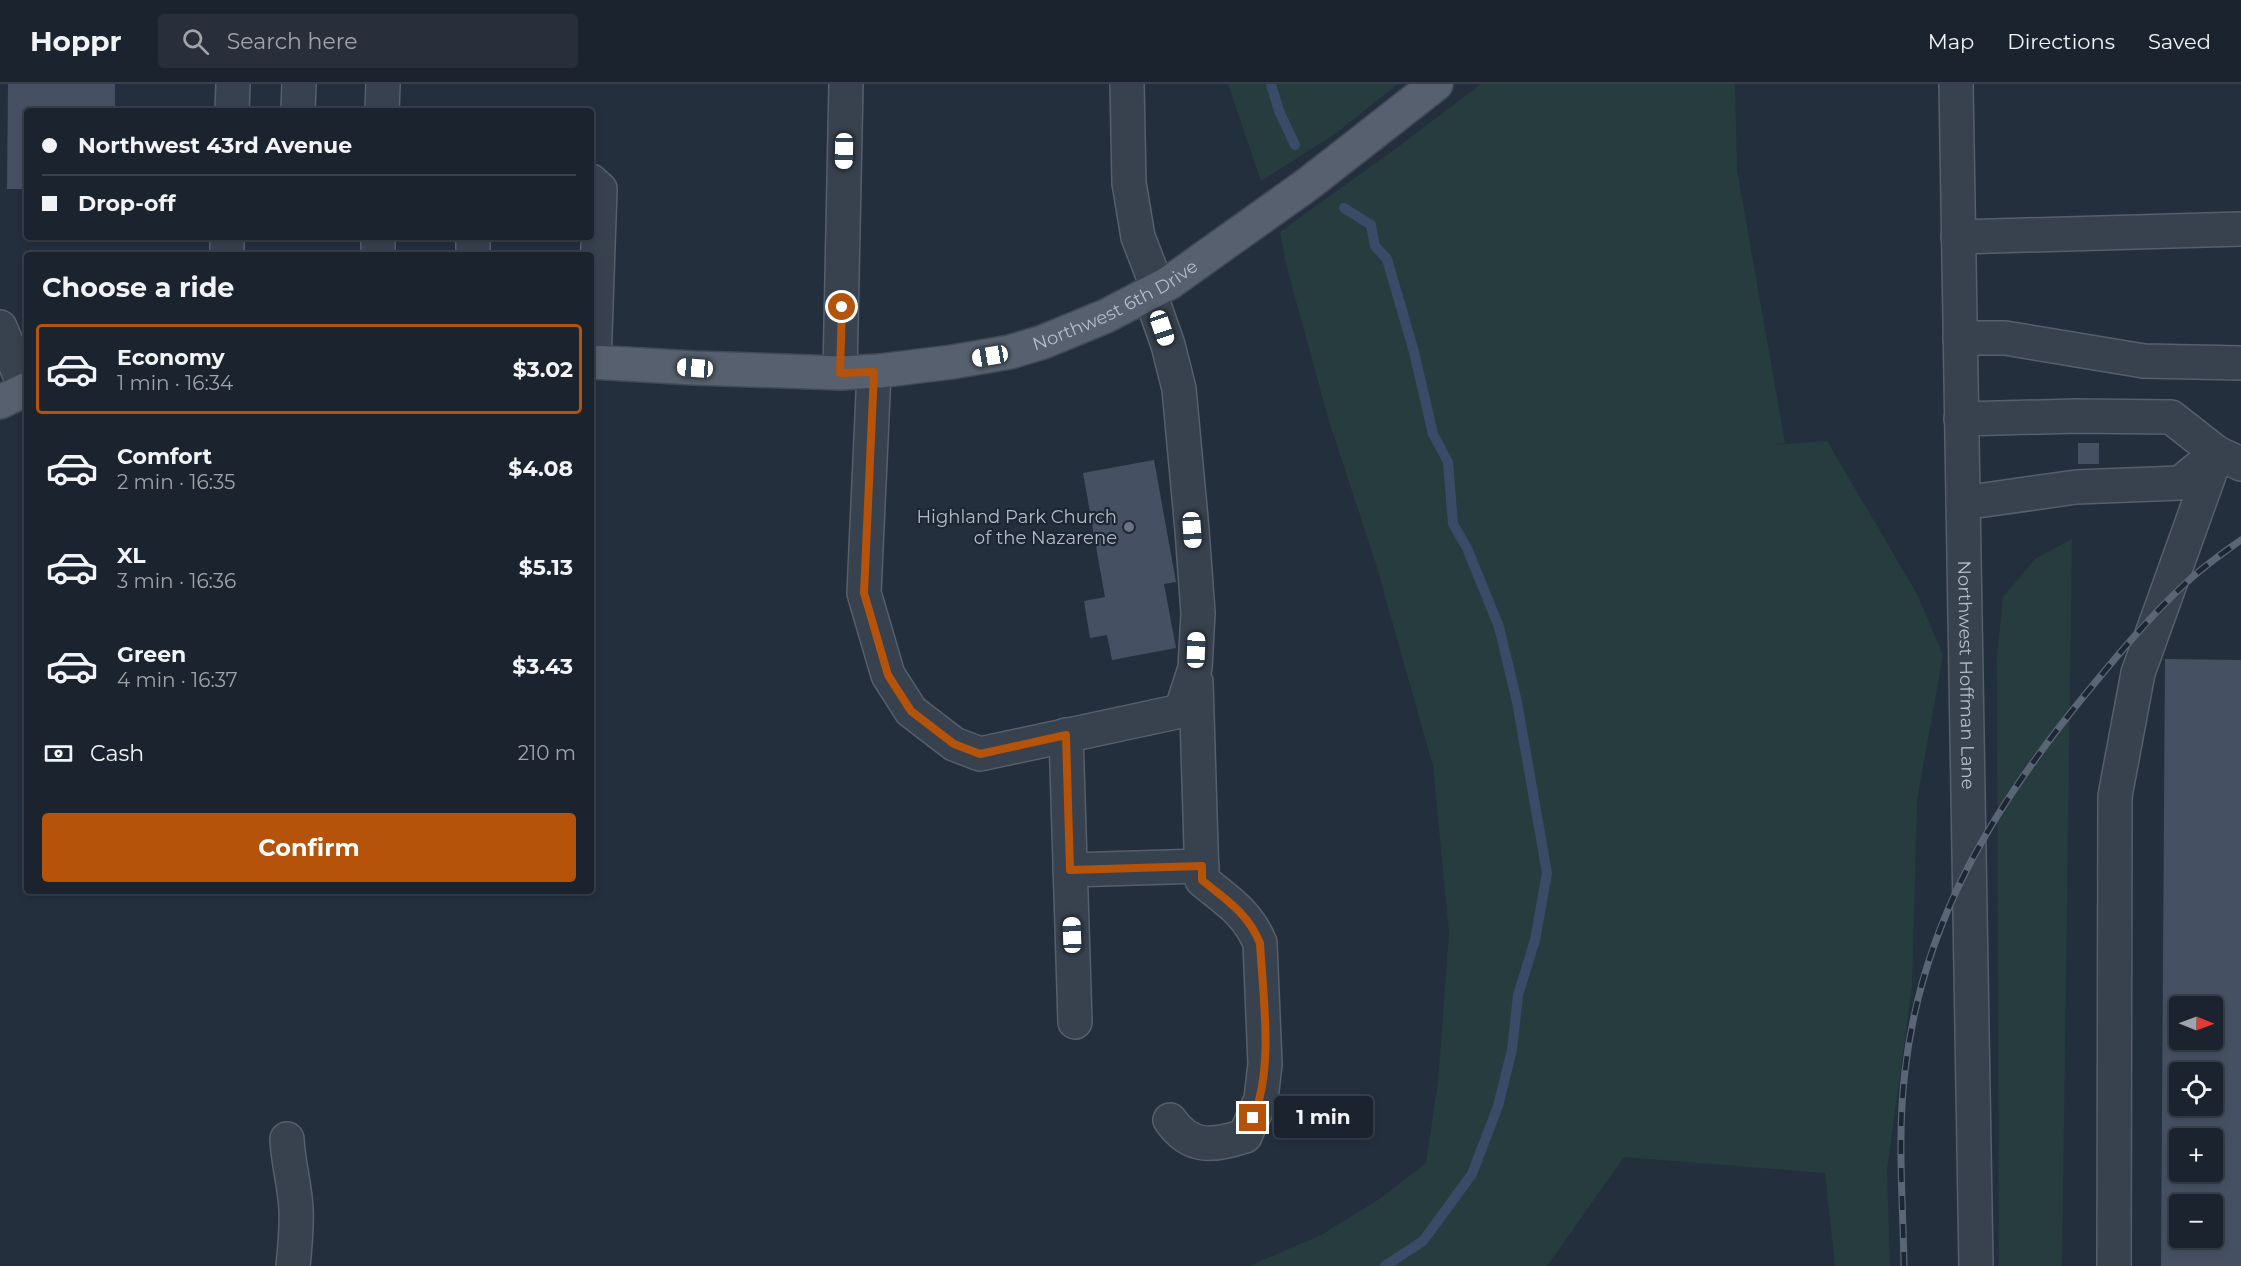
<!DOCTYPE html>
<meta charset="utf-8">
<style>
:root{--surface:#1b232e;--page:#282f3a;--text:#f1f3f6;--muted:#a0a4aa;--line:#39404a;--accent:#b45309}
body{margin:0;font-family:Montserrat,sans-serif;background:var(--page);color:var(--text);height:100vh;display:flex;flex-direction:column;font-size:22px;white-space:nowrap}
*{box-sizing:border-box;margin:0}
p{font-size:20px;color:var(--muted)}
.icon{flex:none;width:33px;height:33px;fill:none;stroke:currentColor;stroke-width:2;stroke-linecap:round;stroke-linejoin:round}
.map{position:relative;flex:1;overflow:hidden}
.drawer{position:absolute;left:24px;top:168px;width:570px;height:642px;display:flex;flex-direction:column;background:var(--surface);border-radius:6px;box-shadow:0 3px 9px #0003,0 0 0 2px var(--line)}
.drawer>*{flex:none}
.top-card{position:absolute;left:24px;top:24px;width:570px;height:132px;border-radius:6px;box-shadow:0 3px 9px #0003,0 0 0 2px var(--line);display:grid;align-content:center;height:132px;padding:0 18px;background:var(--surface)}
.needle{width:39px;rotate:91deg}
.buttons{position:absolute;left:2169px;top:912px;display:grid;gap:12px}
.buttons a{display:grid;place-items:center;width:54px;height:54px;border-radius:6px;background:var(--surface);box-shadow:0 3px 9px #0003,0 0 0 2px var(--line);font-size:30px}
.end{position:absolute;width:27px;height:27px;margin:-14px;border:8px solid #b45309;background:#fff;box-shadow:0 0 0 3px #fff}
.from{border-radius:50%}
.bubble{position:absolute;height:42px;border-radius:6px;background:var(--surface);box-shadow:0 3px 9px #0003,0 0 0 2px var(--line);font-size:20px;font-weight:700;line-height:42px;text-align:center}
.car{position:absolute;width:18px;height:36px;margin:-18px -9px;border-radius:8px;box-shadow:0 0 4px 2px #0007;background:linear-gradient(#fff 24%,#345 0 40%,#fff 0 76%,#345 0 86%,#fff 0)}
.top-card b{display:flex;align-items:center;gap:21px;height:57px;font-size:22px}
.top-card b+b{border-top:2px solid var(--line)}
.top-card i{width:15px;height:15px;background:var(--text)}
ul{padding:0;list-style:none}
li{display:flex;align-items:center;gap:18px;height:90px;margin:0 12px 9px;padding:0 6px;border:3px solid transparent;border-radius:6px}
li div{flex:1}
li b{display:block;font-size:22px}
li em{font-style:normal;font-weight:700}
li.current{border-color:var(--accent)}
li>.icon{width:54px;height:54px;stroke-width:1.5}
h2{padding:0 18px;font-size:27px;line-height:72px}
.pay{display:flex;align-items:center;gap:15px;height:66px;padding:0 18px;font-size:22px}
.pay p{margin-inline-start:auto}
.cta{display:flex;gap:12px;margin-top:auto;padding:12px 18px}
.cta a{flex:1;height:69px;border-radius:6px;background:var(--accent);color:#fff;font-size:24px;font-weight:700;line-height:69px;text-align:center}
header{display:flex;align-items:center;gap:36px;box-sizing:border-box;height:84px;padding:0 30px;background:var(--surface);border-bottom:2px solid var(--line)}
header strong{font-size:28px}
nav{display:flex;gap:33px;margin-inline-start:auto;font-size:21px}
.search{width:420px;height:54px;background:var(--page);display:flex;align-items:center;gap:15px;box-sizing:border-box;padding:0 21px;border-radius:6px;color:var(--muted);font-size:22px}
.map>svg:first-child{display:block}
.green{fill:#263c3f}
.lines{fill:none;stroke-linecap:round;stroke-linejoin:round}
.stream{stroke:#394c67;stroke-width:10}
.building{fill:#455162;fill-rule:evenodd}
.minor-casing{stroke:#565f6c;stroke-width:36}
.major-casing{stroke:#414a57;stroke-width:36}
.minor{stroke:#38414e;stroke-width:33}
.major{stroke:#56606e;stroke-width:33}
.rail-casing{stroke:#5a6575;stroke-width:7}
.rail{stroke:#1d2633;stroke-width:4.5;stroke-dasharray:14;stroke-linecap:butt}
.route{stroke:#b45309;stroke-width:8}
.worship-dot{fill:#6b7280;stroke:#1d2633;stroke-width:2}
.labels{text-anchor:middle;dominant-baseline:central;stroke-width:4.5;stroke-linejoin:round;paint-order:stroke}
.street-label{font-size:18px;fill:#b4bcc9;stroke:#1d2633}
.poi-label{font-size:18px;fill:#b4bcc9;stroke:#1d2633;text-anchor:end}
</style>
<header>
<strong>Hoppr</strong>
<div class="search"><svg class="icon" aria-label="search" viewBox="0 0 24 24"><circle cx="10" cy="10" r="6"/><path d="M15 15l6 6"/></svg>Search here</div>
<nav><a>Map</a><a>Directions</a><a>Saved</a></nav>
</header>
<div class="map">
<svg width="2241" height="1182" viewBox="0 0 2241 1182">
<rect width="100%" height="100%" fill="#242f3e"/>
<path class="green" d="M 1228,0 L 1398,0 L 1335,50 L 1261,97 Z
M 1481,0 L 1735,0 L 1737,86 L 1785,359 L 1772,361 L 1827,357 L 1917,510 L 1943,571 L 1917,716 L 1912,902 L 1887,1086 L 1890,1182 L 1835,1182 L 1825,1089 L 1624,1073 L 1547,1182 L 1249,1182 L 1321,1151 L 1381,1114 L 1426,1079 L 1438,998 L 1449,849 L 1433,682 L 1376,480 L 1329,337 L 1287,184 L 1280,148 L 1398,63 Z
M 2072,455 L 2062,1182 L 1999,1182 L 1997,573 L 2003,513 L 2035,475 Z"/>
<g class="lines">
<path class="stream" d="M 1271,0 L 1279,27 L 1295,61
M 1344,124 L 1371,141 L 1375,162 L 1387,175 L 1414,268 L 1433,350 L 1448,378 L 1453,440 L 1467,464 L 1499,543 L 1517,618 L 1547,789 L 1535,856 L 1518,911 L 1512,966 L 1498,1022 L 1472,1090 L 1423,1157 L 1385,1182"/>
</g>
<path class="building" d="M 8,0 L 115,0 L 115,27 L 27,27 L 27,105 L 7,105 Z
M 2078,359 L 2099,359 L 2099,380 L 2078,380 Z
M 1154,376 L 1176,498 L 1164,500 L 1176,564 L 1112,576 L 1107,551 L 1090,554 L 1084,517 L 1105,513 L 1083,389 Z
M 2165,575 L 2241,576 L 2241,1182 L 2161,1182 ZM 2180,922 L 2212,922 L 2212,956 L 2180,956 ZM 2180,988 L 2212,988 L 2212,1022 L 2180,1022 ZM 2180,1054 L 2212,1054 L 2212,1088 L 2180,1088 ZM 2180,1120 L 2212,1120 L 2212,1154 L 2180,1154 Z"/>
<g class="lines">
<defs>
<g id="minor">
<path d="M 1127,0 L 1129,99 L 1138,153 L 1158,205"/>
<path id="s1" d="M 1956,0 L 1976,1182"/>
<path d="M 232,27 L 233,0"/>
<path d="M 298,27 L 299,0"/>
<path d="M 382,27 L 383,0"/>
<path d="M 591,97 L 600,105 L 594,278"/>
<path d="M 1958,153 L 2241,145"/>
<path d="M 227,171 L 227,153"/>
<path d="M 378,171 L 378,153"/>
<path d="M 473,171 L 473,153"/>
<path d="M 0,243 L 26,306"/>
<path d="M 1960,254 L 2005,254 L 2144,277 L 2241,279"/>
<path d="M 874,288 L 864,509 L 888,591 L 911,627 L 954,660 L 980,670 L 1181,627 L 1195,584 L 1198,529 L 1192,446 L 1179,305 L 1168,261 L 1150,210"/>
<path d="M 840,289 L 846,0"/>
<path d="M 1961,335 L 2077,332 L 2171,333 L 2217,369 L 2180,399 L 2076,403 L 1963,419"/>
<path d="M 1066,651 L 1075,938"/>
<path d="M 1070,786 L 1202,782"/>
<path d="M 1170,1036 C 1191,1066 1214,1062 1245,1052 L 1261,1015 L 1265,980 L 1260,859 C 1247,828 1227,817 1202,796 L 1196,598"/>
<path d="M 287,1055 C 288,1079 295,1102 296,1125 C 297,1144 295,1163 293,1182"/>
<path d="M 2114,1182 L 2115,712 L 2138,589 L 2217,369 L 2241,380"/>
</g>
<g id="major">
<path id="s2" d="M 591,278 L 695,284 L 840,289 L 879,287 L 952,278 L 1010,268 L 1043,258 L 1106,232 L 1169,199 L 1308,100 L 1436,0"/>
<path d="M 0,318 L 27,305"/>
</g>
</defs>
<use href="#minor" class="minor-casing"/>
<use href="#major" class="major-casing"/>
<use href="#minor" class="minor"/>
<use href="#major" class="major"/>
<defs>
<path id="rail" d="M 1904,1182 C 1903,1117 1897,1052 1905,987 C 1922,839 1992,725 2084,612 C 2116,573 2150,532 2187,498 C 2204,482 2223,469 2241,456"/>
</defs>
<use href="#rail" class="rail-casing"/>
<use href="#rail" class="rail"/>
</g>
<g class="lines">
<path class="route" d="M 842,223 L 840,289 L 874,288 L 864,509 L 888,591 L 911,627 L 954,660 L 980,670 L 1066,651 L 1070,786 L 1202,782 L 1202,796 C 1227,817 1247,828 1260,859 C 1263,913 1274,984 1253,1034"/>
</g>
<circle class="worship-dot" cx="1129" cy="443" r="6"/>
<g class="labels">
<g class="street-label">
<text stroke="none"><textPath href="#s2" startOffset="536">Northwest 6th Drive</textPath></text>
<text stroke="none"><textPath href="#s1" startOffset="591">Northwest Hoffman Lane</textPath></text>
</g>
<g class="poi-label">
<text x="1117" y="433">Highland Park Church<tspan x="1117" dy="21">of the Nazarene</tspan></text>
</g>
</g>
</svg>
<div class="buttons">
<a><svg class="needle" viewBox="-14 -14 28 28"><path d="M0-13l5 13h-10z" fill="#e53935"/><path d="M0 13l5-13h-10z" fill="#a0a4aa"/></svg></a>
<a><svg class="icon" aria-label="locate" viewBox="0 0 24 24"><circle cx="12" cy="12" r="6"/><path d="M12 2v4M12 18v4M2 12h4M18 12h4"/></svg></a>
<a>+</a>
<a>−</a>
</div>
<i class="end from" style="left:842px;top:223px"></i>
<i class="end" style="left:1253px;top:1034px"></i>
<div class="bubble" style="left:1274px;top:1012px;width:99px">1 min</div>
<i class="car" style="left:844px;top:67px;rotate:181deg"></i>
<i class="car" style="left:1162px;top:244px;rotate:161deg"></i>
<i class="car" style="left:990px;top:272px;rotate:260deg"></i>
<i class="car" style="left:695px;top:284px;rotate:274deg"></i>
<i class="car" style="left:1192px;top:446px;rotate:176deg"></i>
<i class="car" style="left:1196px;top:566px;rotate:2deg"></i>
<i class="car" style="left:1072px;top:851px;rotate:358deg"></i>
<div class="top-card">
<b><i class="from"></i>Northwest 43rd Avenue</b>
<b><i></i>Drop-off</b>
</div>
<section class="drawer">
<h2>Choose a ride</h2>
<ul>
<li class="current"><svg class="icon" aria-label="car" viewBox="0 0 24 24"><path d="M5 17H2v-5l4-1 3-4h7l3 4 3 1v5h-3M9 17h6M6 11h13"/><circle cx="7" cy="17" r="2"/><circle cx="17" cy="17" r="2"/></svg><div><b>Economy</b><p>1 min · 16:34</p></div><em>$3.02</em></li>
<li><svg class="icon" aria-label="car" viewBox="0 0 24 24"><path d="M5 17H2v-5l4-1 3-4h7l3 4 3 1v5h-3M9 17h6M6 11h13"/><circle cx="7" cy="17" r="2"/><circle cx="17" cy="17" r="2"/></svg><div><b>Comfort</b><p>2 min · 16:35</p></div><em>$4.08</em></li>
<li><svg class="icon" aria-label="car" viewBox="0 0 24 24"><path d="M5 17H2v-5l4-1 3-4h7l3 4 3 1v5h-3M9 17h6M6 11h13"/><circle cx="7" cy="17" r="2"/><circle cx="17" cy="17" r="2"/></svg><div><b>XL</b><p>3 min · 16:36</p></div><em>$5.13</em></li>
<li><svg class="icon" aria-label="car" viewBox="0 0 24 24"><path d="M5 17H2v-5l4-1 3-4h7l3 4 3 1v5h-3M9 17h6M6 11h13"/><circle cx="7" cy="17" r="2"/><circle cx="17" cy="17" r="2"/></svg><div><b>Green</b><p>4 min · 16:37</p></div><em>$3.43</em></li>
</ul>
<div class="pay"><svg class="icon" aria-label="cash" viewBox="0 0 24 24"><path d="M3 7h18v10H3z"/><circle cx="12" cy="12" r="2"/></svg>Cash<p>210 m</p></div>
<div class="cta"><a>Confirm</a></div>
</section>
</div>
